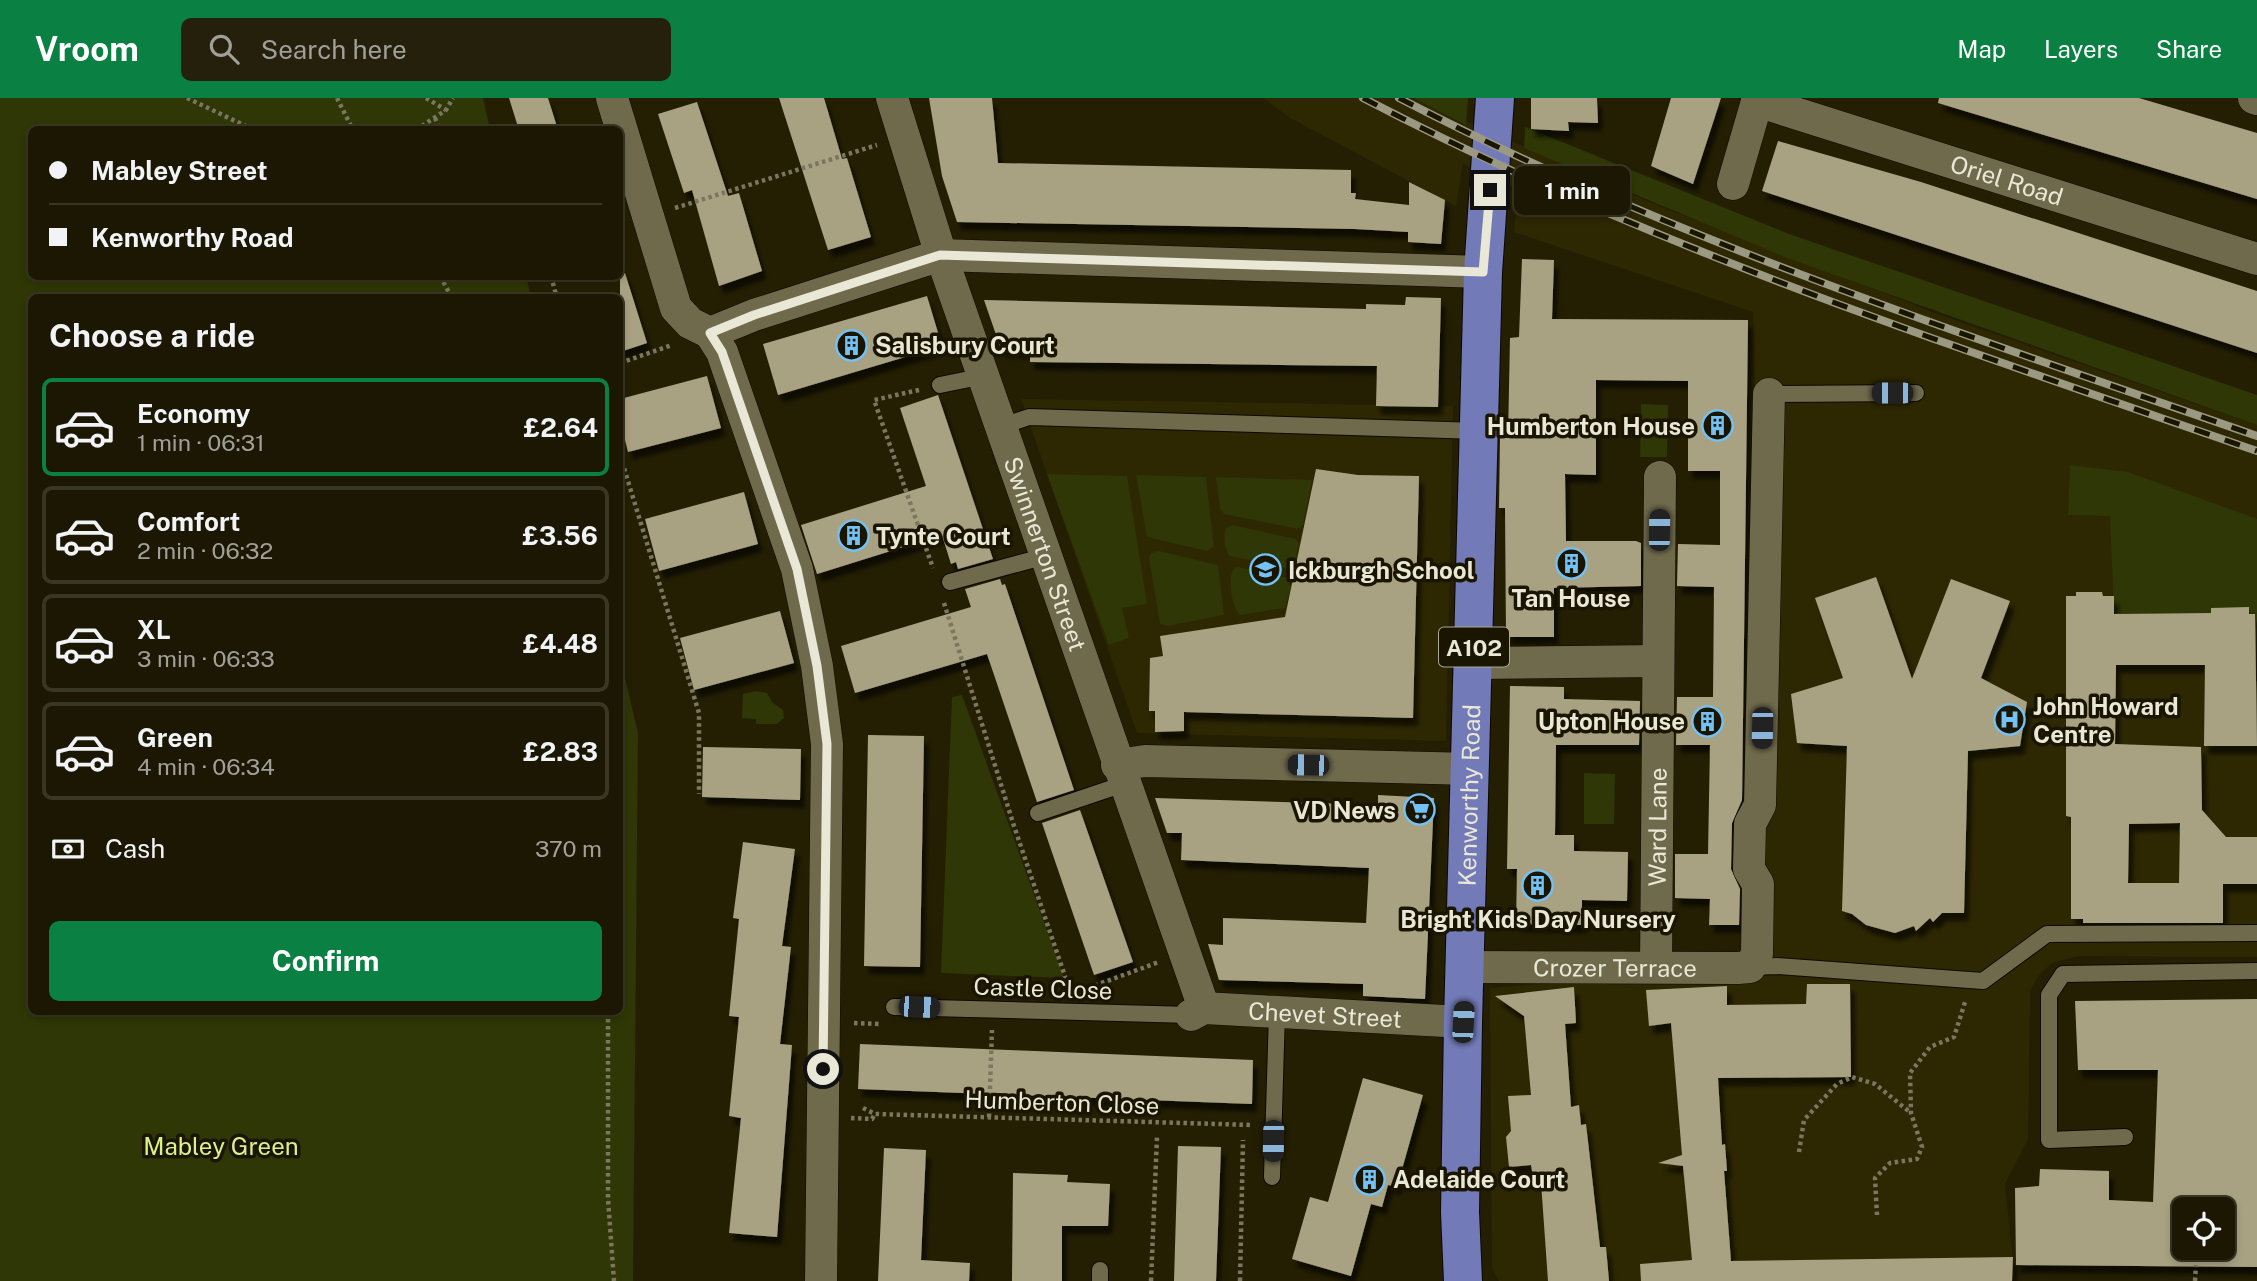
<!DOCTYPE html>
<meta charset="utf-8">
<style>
:root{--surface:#1b1702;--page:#24200c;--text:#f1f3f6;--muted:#a09f99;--line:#393624;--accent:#0b8043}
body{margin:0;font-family:"Public Sans",sans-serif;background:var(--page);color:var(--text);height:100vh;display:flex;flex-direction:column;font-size:26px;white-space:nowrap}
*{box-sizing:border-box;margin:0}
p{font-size:23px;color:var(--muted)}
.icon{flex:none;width:38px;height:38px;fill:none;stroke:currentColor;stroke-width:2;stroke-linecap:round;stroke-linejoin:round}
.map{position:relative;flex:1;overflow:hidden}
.panel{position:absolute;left:28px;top:196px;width:595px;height:721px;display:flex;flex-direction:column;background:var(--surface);border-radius:10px;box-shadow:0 4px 10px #0003,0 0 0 2px var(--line)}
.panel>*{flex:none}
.banner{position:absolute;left:28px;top:28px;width:595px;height:154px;border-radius:10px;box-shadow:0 4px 10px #0003,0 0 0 2px var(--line);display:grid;align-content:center;height:154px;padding:0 21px;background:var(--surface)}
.buttons{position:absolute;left:2172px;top:1099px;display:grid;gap:14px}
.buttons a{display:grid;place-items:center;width:63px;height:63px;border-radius:10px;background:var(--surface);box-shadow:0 4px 10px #0003,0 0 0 2px var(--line);font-size:35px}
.end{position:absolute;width:32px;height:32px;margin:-16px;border:9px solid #e9e7d6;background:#111;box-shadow:0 0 0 4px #111}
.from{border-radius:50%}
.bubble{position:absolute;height:49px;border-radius:10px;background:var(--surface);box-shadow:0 4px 10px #0003,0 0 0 2px var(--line);font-size:23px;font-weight:700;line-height:49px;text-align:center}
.car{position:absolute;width:21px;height:42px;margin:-21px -10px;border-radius:9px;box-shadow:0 0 5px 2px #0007;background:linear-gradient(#222 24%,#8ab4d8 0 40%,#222 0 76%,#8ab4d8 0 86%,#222 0)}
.banner b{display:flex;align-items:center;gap:24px;height:66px;font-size:26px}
.banner b+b{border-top:2px solid var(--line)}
.banner i{width:18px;height:18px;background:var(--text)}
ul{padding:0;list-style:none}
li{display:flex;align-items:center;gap:21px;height:98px;margin:0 14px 10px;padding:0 7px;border:4px solid var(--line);border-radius:10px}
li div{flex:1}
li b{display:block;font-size:26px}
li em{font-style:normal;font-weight:700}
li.current{border-color:var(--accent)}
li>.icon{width:63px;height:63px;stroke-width:1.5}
h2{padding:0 21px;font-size:32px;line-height:84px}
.pay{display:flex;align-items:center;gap:18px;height:77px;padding:0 21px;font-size:26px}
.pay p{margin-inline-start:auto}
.primary-button{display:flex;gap:14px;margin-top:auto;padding:14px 21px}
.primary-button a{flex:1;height:80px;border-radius:10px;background:var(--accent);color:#fff;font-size:28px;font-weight:700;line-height:80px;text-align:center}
header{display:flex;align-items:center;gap:42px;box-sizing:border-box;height:98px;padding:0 35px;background:var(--accent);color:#fff}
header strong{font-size:33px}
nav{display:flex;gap:38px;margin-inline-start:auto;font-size:24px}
.search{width:490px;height:63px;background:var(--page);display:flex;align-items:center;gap:18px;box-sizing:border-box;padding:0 24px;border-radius:10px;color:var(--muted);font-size:26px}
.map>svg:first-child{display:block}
.built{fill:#2d2702}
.green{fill:#2e3705}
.building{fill:#a8a283;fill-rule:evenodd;filter:url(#shadow)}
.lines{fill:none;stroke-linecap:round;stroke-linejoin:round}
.service-casing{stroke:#0d0800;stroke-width:18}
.minor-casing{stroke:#0d0800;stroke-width:33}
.trunk-casing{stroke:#0d0800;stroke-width:40}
.path{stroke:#7a765f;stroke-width:4.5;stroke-dasharray:3.5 3.5;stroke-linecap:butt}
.service{stroke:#706a4d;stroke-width:16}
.minor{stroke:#706a4d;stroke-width:32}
.trunk{stroke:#727ab8;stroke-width:38}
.rail-casing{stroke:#9c9983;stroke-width:8}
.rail{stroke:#1a1500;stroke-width:5;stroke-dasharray:16;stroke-linecap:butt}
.route{stroke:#e9e7d6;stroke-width:9}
.labels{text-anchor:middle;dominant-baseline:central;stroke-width:7;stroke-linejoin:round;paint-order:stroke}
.shield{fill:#1a1500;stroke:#aba896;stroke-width:2}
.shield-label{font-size:23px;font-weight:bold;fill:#e9e7d6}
.street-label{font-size:24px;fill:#e9e7d6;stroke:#1a1500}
.poi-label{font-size:24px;font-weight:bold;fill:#e9e7d6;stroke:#1a1500;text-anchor:start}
.park-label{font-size:24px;fill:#daf18b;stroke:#1a1500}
</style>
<header>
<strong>Vroom</strong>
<div class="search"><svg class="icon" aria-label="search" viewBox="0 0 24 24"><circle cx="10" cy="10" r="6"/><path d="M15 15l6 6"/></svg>Search here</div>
<nav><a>Map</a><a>Layers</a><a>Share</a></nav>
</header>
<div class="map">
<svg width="2257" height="1183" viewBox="0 0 2257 1183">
<defs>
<filter id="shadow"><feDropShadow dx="4.5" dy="8" stdDeviation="2" flood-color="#0009"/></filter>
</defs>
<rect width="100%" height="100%" fill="#241f03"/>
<path class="built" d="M 1263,0 L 1468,0 L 1466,23 L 1657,107 L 1943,218 L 2257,327 L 2257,859 L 2078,858 L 2052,865 L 2038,878 L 2030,893 L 2028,1041 L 2005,1086 L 2015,1183 L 1499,1183 L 1492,1170 L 1490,890 L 1768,868 L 1753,214 L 1514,134 L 1518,91 L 1463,66 L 1456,108 L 1290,20 Z
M 1021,301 L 1453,308 L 1446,643 L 1137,635 Z"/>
<path class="green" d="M 0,0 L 483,0 L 490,31 L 32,32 L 32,178 L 526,178 L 531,199 L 32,200 L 32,914 L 620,914 L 620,559 L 638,635 L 633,1183 L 0,1183 Z
M 1414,0 L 1468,0 L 1466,27 Z
M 1525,29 L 1789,136 L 2257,297 L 2257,327 L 1787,160 L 1524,50 Z
M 1641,306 L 1668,307 L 1667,359 L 1640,359 Z
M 2070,367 L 2128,374 L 2257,421 L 2257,554 L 2249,510 L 2212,510 L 2211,515 L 2114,516 L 2110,418 L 2068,417 Z
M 1047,376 L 1127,378 L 1147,506 L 1122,510 L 1129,540 L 1109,547 Z
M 1136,377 L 1206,379 L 1214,449 L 1207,453 L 1147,439 Z
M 1216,379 L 1312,382 L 1303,427 L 1298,431 L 1224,416 L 1220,410 Z
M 1232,427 L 1296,441 L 1299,446 L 1295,465 L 1287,470 L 1230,458 C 1224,451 1223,439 1226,430 Z
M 1159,453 L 1218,467 L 1224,517 L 1168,528 L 1160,526 L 1149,460 L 1151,455 Z
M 1238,469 L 1288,480 L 1291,490 L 1285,510 L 1240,517 C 1231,508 1228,482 1233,471 Z
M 756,593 L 767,595 L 772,604 L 783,612 L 784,620 L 777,626 L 756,626 L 756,621 L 742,620 L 743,596 Z
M 962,597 L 1064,880 L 941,875 L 952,599 Z
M 1584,675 L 1615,676 L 1614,726 L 1584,726 Z"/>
<path class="building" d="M 509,0 L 548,0 L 558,32 L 519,32 Z
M 779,0 L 824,0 L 842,61 L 847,60 L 871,139 L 828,152 Z
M 929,0 L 992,0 L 998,65 L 1351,72 L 1351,95 L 1356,95 L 1355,101 L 1409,107 L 1409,84 L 1445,102 L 1441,146 L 1408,144 L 1408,134 L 1355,131 L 957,124 L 942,78 Z
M 1531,0 L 1597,0 L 1598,25 L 1568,24 L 1569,33 L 1531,31 Z
M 1671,0 L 1721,0 L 1693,86 L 1651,68 Z
M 1939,0 L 2139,0 L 2257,35 L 2257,101 L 1938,5 Z
M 697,4 L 728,98 L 739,95 L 762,173 L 719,188 L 692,92 L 684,95 L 658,16 Z
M 1778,43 L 1921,84 L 2257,193 L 2257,255 L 1762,93 Z
M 1522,161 L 1554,162 L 1552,221 L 1748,222 L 1742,702 L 1732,725 L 1731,771 L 1740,791 L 1739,827 L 1709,827 L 1710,801 L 1675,800 L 1675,756 L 1708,756 L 1710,647 L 1676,647 L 1677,599 L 1713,599 L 1714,489 L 1677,488 L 1678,446 L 1720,447 L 1720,373 L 1688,373 L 1688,283 L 1596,282 L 1596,377 L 1565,376 L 1566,443 L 1636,443 L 1641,445 L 1641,488 L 1554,490 L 1554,539 L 1506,539 L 1505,410 L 1499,410 L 1500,340 L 1508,340 L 1510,240 L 1519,239 Z
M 625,175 L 647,245 L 620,254 L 620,176 Z
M 927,198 L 942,248 L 778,297 L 763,246 Z
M 1406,199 L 1441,200 L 1438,309 L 1376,308 L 1377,268 L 1030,264 L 1030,253 L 1001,251 L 984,202 L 1366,211 L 1366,206 L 1405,207 Z
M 707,278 L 721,330 L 628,354 L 620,322 L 620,301 Z
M 938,297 L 993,461 L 958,471 L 956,464 L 951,466 L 942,437 L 817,476 L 801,427 L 926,388 L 900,310 Z
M 1316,371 L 1358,377 L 1419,378 L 1413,620 L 1184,614 L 1184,633 L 1155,634 L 1155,613 L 1149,613 L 1150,560 L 1163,558 L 1160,538 L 1285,519 Z
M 744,394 L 758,446 L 659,473 L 645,421 Z
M 1876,479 L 1912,581 L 1951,481 L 2010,503 L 1981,580 L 2027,604 L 2020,648 L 1968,653 L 1964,815 L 1942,815 L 1933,824 L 1930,820 L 1916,833 L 1914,828 L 1895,835 L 1866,827 L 1852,816 L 1842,813 L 1847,648 L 1797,645 L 1791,596 L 1843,580 L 1815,500 Z
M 1000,481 L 1002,487 L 1005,486 L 1074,692 L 1037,704 L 987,556 L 855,595 L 841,548 L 971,509 L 965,491 Z
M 2076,494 L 2102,494 L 2103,498 L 2114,498 L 2114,516 L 2211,515 L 2211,510 L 2249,509 L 2249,516 L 2255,516 L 2257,648 L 2204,648 L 2205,567 L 2116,567 L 2115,646 L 2201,649 L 2202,712 L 2226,739 L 2257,739 L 2257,786 L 2223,786 L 2223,825 L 2083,825 L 2083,821 L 2071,821 L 2071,719 L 2066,718 L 2066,498 L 2076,498 ZM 2180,725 L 2179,785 L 2128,785 L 2129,726 Z
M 780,513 L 794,565 L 694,592 L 680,540 Z
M 1510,588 L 1564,589 L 1564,601 L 1640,603 L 1639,647 L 1556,647 L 1555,737 L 1574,737 L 1574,753 L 1628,754 L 1627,803 L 1582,802 L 1582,827 L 1516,826 L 1517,771 L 1507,771 Z
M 868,637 L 924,638 L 920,869 L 864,868 Z
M 703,649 L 801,651 L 800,702 L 702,699 Z
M 1378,697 L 1434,700 L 1425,901 L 1363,898 L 1363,886 L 1219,882 L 1208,846 L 1223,847 L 1223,820 L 1366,825 L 1369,770 L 1181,762 L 1182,735 L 1167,735 L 1155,700 L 1378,707 Z
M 1080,712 L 1133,864 L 1094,877 L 1042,725 Z
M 743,744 L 795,751 L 782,848 L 791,849 L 780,946 L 792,947 L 777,1139 L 729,1135 L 741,1020 L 729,1018 L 739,919 L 729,918 L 739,821 L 733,820 Z
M 1807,886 L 1850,886 L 1851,979 L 1718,980 L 1722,1047 L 1725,1046 L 1727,1073 L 1724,1073 L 1731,1163 L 2013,1159 L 2012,1183 L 1641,1183 L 1640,1166 L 1692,1162 L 1683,1068 L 1658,1065 L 1682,1057 L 1671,925 L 1649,928 L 1646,892 L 1727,888 L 1727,907 L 1806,906 Z
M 1574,889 L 1576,925 L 1565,926 L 1571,1009 L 1579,1007 L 1581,1027 L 1586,1026 L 1600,1149 L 1606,1149 L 1609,1183 L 1548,1183 L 1541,1084 L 1534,1085 L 1531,1067 L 1509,1069 L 1506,1039 L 1511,1033 L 1508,998 L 1531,997 L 1524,918 L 1495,898 Z
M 2257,901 L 2257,1169 L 2016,1167 L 2015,1090 L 2039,1088 L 2040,1071 L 2109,1073 L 2109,1102 L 2153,1104 L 2158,972 L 2078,972 L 2075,903 ZM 2184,1111 L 2222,1111 L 2222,1150 L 2184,1150 Z
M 860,946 L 1253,962 L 1252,1006 L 858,991 Z
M 1363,980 L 1423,997 L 1397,1089 L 1388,1087 L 1382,1109 L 1371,1106 L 1351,1178 L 1292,1161 L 1310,1099 L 1328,1104 Z
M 1178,1048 L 1221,1049 L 1216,1183 L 1174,1183 Z
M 884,1050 L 926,1052 L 921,1162 L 970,1165 L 969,1183 L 878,1183 Z
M 1013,1075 L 1068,1077 L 1067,1084 L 1110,1086 L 1108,1128 L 1062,1128 L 1062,1183 L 1012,1183 Z"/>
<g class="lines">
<defs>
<path id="service" d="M 940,287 L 984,278
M 1769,296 L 1916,295
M 1002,328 L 1029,319 L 1479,333
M 950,484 L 1046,458
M 1038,715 L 1124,686
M 1750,869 L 1777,868 L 1983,883 L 2047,836 L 2257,835
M 894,909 L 1191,917
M 2125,1039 L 2049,1042 L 2049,897 L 2063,876 L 2257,873
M 1272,1079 L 1277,915
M 1100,1183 L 1100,1172"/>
<g id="minor">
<path d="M 612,0 L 676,210 L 690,225 L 710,235"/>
<path id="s1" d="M 892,0 L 941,157 L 1204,910"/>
<path d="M 2254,0 L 2257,1"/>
<path id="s2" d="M 1757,3 L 2257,161"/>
<path d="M 1733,86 L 1758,0"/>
<path d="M 1474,565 L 1657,563"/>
<path d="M 1117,667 L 1145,663 L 1472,671"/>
<path id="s3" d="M 1466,869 L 1738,870 L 1750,869 L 1757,856 L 1758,786 L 1749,771 L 1750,726 L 1760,707 L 1769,296"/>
<path id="s4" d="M 1656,869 L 1660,379"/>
<path id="s5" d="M 1191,917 L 1204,910 L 1463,924"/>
<path d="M 821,1183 L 827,646 L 817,568 L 797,471 L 722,254 L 710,235 L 754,217 L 941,157 L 1483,174"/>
</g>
<g id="trunk">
<path id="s6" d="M 1463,1183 L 1460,1114 L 1463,924 L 1483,174 L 1495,0"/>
</g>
</defs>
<use href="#service" class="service-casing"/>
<use href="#minor" class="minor-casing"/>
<use href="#trunk" class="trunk-casing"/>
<path class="path" d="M 187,0 L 254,32
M 337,0 L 353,32
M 426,0 L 446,12
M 435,20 L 440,32
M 416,32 L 446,12 L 453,0
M 675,110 L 877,47
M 440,178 L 452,200
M 551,178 L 557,200
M 620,265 L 672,247
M 919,292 L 874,302 L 933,470
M 620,357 L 699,615 L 699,696
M 944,505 L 1014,728 L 1070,893
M 1088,890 L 1159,864
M 608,914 L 608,1101 L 614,1183
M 854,925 L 880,926
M 863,1010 L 875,1016 L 1252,1027
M 989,1019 L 992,932
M 851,1020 L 872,1021 L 875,1016
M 1799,1054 L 1804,1022 L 1837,986 L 1852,979 L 1875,986 L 1911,1015
M 1877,1117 L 1875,1080 L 1890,1065 L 1917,1061 L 1922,1049 L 1911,1015 L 1910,975 L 1930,949 L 1954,939 L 1966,901
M 1151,1183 L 1157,1039
M 1240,1183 L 1243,1042
M 2195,1183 L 2196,1167"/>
<use href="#service" class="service"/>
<use href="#minor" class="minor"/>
<use href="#trunk" class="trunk"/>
<defs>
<path id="rail" d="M 1363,0 C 1648,149 1954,248 2257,353
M 1399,0 C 1672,142 1967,237 2257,338"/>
</defs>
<use href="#rail" class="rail-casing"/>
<use href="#rail" class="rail"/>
</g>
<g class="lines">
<path class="route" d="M 823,971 L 827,646 L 817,568 L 797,471 L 722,254 L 710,235 L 754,217 L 940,157 L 1483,174 L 1490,92"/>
</g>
<defs>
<symbol id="building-ring" viewBox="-11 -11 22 22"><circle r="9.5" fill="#1a1500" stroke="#73c1f5" stroke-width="1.5"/><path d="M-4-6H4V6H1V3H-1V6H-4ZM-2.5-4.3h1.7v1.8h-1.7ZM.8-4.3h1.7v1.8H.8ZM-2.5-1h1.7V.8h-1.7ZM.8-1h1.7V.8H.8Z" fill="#73c1f5"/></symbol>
<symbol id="school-ring" viewBox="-11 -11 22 22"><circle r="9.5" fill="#1a1500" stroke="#73c1f5" stroke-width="1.5"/><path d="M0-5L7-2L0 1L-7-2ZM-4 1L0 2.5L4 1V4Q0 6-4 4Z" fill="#73c1f5"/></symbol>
<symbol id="hospital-ring" viewBox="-11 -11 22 22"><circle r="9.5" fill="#1a1500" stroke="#73c1f5" stroke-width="1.5"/><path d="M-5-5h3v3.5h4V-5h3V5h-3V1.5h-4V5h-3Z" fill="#73c1f5"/></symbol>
<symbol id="supermarket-ring" viewBox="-11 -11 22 22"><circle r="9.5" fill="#1a1500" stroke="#73c1f5" stroke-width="1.5"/><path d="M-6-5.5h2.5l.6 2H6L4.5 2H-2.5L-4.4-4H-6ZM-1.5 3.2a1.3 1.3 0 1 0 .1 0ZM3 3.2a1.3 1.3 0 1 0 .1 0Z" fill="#73c1f5"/></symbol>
</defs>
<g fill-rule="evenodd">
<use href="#building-ring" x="834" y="230" width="35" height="35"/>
<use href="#building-ring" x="1700" y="310" width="35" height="35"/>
<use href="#building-ring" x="836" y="420" width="35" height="35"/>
<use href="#building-ring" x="1554" y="448" width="35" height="35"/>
<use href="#school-ring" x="1248" y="454" width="35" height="35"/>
<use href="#hospital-ring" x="1992" y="604" width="35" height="35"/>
<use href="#building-ring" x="1690" y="606" width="35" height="35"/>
<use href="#supermarket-ring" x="1402" y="694" width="35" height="35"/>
<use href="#building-ring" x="1520" y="770" width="35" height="35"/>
<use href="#building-ring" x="1352" y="1064" width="35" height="35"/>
</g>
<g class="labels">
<rect class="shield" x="1439" y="529.5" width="70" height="39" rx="5"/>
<g class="shield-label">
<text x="1474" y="549">A102</text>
</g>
<g class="street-label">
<text stroke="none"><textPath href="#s2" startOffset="262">Oriel Road</textPath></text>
<text stroke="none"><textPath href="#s1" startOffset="481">Swinnerton Street</textPath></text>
<text stroke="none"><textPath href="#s6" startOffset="486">Kenworthy Road</textPath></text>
<text stroke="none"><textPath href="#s4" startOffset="140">Ward Lane</textPath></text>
<text stroke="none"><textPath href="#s3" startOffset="149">Crozer Terrace</textPath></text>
<text transform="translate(1043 890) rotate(2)">Castle Close</text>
<text stroke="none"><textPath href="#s5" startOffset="136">Chevet Street</textPath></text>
<text transform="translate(1062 1004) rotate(2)">Humberton Close</text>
</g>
<g class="poi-label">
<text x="875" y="247">Salisbury Court</text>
<text x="1695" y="328" text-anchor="end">Humberton House</text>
<text x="876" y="438">Tynte Court</text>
<text x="1288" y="472">Ickburgh School</text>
<text x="1571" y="500" text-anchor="middle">Tan House</text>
<text x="2033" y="608">John Howard<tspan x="2033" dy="28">Centre</tspan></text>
<text x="1685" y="623" text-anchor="end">Upton House</text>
<text x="1396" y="712" text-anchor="end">VD News</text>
<text x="1538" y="821" text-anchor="middle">Bright Kids Day Nursery</text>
<text x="1393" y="1081">Adelaide Court</text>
</g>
<g class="park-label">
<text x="221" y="1048">Mabley Green</text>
</g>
</g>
</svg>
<div class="buttons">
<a><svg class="icon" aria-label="locate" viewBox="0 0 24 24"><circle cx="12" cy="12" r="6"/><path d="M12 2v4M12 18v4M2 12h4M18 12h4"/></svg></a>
</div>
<i class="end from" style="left:823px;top:971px"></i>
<i class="end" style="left:1490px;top:92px"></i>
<div class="bubble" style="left:1514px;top:68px;width:116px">1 min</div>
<i class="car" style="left:1892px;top:295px;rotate:270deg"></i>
<i class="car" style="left:1659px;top:432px;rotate:1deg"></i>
<i class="car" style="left:1762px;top:630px;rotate:181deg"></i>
<i class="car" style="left:1308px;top:667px;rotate:271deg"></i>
<i class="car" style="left:919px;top:909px;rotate:92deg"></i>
<i class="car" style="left:1463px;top:924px;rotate:3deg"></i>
<i class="car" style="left:1273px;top:1043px;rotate:181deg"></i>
<div class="banner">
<b><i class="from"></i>Mabley Street</b>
<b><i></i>Kenworthy Road</b>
</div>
<section class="panel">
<h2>Choose a ride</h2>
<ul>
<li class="current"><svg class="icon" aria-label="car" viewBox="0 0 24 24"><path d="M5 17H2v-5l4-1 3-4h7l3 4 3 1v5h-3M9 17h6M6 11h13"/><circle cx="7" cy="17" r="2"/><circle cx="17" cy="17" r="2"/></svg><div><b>Economy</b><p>1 min · 06:31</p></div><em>£2.64</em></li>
<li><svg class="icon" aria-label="car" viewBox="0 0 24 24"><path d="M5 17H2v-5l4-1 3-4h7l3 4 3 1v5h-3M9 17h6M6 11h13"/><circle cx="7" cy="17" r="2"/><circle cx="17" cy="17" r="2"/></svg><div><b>Comfort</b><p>2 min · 06:32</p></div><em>£3.56</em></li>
<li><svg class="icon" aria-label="car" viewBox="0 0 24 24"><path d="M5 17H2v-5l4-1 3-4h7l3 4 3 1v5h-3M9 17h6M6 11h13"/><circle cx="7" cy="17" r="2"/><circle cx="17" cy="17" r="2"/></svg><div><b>XL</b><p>3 min · 06:33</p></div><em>£4.48</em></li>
<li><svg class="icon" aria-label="car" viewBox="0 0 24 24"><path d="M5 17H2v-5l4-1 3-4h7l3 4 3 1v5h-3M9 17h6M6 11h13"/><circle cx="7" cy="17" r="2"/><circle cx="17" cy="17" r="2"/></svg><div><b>Green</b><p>4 min · 06:34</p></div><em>£2.83</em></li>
</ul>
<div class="pay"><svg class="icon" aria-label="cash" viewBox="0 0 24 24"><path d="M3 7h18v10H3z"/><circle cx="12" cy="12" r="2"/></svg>Cash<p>370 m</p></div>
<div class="primary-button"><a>Confirm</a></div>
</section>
</div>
